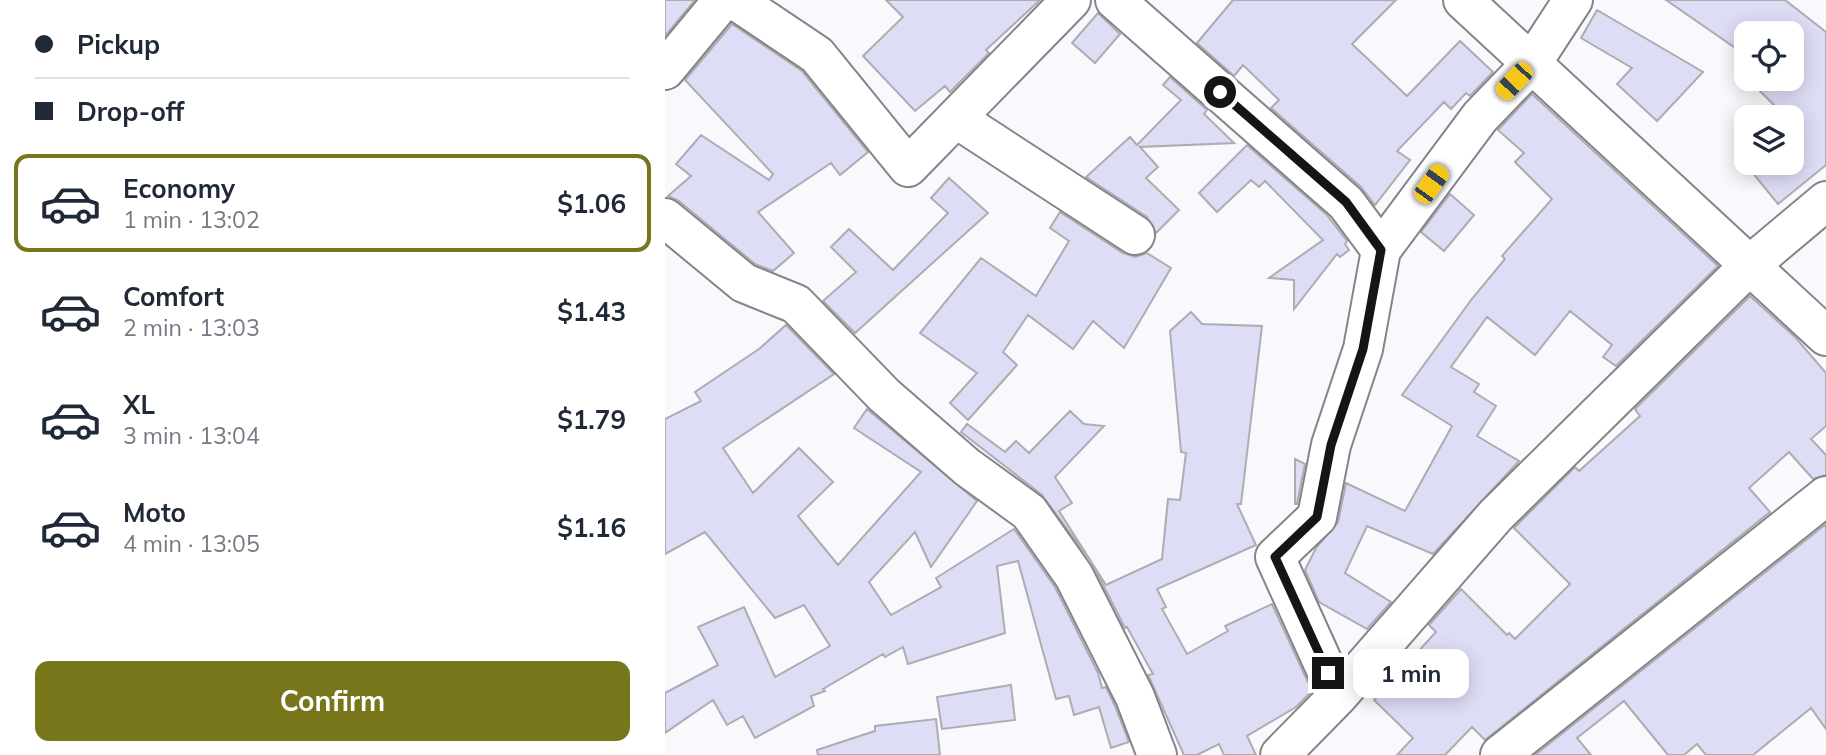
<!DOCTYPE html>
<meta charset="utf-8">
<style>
:root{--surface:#fff;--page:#f6f6f7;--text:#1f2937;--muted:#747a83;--line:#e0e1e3;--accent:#78761b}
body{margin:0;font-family:Mulish,sans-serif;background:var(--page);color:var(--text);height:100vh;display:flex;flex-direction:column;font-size:26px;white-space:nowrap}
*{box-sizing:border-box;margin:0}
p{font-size:23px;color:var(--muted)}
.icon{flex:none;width:38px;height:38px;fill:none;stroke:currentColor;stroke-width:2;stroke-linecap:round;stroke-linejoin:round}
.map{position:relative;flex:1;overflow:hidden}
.drawer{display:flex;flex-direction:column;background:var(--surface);width:665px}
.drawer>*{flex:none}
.top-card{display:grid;align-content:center;height:154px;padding:0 35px;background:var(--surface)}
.tools{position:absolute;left:1069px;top:21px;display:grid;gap:14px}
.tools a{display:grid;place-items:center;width:70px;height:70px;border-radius:14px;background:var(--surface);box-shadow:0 4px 18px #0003;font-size:35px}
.end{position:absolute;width:32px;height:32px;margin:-16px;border:9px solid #151517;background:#fff;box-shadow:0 0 0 4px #fff}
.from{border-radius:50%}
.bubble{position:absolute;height:49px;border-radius:14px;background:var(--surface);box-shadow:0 4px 18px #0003;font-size:23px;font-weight:700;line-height:49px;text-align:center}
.car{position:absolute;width:21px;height:42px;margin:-21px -10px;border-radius:9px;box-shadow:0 0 5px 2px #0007;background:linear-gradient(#f5c518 24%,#345 0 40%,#f5c518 0 76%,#345 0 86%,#f5c518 0)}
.top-card b{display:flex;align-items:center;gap:24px;height:66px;font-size:26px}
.top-card b+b{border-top:2px solid var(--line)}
.top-card i{width:18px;height:18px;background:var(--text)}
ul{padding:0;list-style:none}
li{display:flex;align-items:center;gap:21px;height:98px;margin:0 14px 10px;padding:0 21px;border:4px solid transparent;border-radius:14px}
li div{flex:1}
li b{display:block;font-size:26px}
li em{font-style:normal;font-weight:700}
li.selected{border-color:var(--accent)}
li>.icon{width:63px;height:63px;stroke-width:1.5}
.action{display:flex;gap:14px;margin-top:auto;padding:14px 35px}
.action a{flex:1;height:80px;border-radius:14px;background:var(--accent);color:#fff;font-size:28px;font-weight:700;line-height:80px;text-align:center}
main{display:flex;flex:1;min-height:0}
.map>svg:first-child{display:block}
.building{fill:#deddf6;stroke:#adacb1;stroke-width:2}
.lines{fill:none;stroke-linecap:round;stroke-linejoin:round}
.minor-casing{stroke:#858589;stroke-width:42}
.minor{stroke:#fff;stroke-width:38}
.route{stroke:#151517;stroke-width:9}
</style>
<main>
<section class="drawer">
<div class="top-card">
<b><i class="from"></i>Pickup</b>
<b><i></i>Drop-off</b>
</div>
<ul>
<li class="selected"><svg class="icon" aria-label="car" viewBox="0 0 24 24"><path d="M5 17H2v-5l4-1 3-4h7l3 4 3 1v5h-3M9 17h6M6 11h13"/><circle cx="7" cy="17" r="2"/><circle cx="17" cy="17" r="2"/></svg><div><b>Economy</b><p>1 min · 13:02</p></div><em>$1.06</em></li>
<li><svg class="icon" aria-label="car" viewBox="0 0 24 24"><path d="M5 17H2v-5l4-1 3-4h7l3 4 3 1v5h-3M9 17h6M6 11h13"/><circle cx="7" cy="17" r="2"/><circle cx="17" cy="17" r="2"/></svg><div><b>Comfort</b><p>2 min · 13:03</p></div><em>$1.43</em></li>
<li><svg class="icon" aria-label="car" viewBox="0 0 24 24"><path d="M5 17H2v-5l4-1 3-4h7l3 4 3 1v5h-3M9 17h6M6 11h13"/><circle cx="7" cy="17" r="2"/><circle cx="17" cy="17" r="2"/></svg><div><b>XL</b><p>3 min · 13:04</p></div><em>$1.79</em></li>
<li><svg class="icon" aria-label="car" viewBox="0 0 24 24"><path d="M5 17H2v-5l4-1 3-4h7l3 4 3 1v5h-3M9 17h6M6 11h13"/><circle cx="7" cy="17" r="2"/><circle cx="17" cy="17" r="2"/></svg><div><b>Moto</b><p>4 min · 13:05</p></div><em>$1.16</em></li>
</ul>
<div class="action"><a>Confirm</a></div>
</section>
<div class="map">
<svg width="1161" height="755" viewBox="0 0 1161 755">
<rect width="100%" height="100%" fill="#f8f8fd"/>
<path class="building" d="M 0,0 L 30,0 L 0,36 Z
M 221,0 L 375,0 L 321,50 L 324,53 L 285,92 L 280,86 L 250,111 L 198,56 L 238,17 Z
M 568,0 L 731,0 L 687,44 L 742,96 L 795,41 L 828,72 L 805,96 L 801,93 L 786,109 L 779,102 L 732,151 L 745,160 L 710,205 L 696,187 L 606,108 L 614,100 L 578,65 L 569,76 L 532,43 Z
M 1001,0 L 1120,0 L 1161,32 L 1161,165 L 1113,204 L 1078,161 L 1082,158 L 1082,163 L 1127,163 L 1127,117 L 1121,117 L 1095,91 L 1103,79 L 1127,79 L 1127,33 L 1082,33 L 1082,56 Z
M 932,10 L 1038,72 L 992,121 L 952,84 L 967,68 L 916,38 Z
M 433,13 L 455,34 L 430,63 L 407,43 Z
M 67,24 L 137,71 L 203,152 L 175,175 L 166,163 L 93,212 L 129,253 L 108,271 L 90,264 L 14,201 L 3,196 L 26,176 L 11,164 L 36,135 L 104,180 L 108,174 L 20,80 Z
M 505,77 L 542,110 L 539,114 L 569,143 L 475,147 L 493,167 L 481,178 L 514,210 L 491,233 L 482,217 L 421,177 L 465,137 L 472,145 L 516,100 L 498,85 Z
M 867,94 L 1053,266 L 951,366 L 938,357 L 947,345 L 905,311 L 870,355 L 822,317 L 786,367 L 814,384 L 809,392 L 831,406 L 812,436 L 854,461 L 768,554 L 702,526 L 680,573 L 726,602 L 702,629 L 654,602 L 640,570 L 651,548 L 673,522 L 681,483 L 740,511 L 787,426 L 737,395 L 806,300 L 840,259 L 837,256 L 887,199 L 850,162 L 859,153 L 833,130 Z
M 582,145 L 661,214 L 682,241 L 680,244 L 684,250 L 675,257 L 672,254 L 629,309 L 629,280 L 604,278 L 658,240 L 600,181 L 594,187 L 586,180 L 552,212 L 534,193 Z
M 284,178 L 323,213 L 190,333 L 158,301 L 191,272 L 166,247 L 184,229 L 228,270 L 283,213 L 266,198 Z
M 785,194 L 809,215 L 779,251 L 756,232 Z
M 395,212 L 458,253 L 470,257 L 482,253 L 506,268 L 459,348 L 428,321 L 408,349 L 363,315 L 338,352 L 352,365 L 303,420 L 285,403 L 312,373 L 255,333 L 316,258 L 371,296 L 404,241 L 385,228 Z
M 1085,296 L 1131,338 L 1161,373 L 1161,426 L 1146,439 L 1161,455 L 1161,475 L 1148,479 L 1124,452 L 1084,488 L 1105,512 L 820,740 L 807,727 L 780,755 L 732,755 L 748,738 L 709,700 L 771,632 L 764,625 L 796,589 L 842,635 L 844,633 L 850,639 L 905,584 L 849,528 L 910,467 L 914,471 L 975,416 L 970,409 Z
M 526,312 L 537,324 L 597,326 L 576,504 L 572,504 L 591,545 L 492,589 L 501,607 L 497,609 L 522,654 L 563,631 L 560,626 L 607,604 L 647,691 L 631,707 L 582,736 L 591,755 L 559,755 L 554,744 L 532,755 L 519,755 L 483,675 L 488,674 L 462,627 L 460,628 L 427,563 L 377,495 L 296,432 L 302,424 L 340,452 L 351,441 L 364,453 L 405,411 L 419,424 L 439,426 L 390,477 L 407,503 L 394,511 L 441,585 L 497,559 L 503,499 L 515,500 L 521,453 L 516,452 L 505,331 Z
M 121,325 L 169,374 L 58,448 L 88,493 L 134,448 L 168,482 L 133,516 L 173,565 L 256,472 L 189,428 L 202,409 L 312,501 L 266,567 L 250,532 L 204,582 L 226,615 L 276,587 L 271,578 L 349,529 L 390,587 L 433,673 L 437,688 L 441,687 L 450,706 L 464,742 L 446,748 L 434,707 L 409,715 L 404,696 L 391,699 L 353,561 L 332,566 L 340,633 L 243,664 L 238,647 L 220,657 L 218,654 L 158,689 L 160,691 L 146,696 L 149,706 L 90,738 L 78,716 L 62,725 L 48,700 L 0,733 L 0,693 L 53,665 L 33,627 L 79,607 L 110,677 L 165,646 L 139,605 L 110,618 L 40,532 L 0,554 L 0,419 L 36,401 L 30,392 L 94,349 Z
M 630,459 L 640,464 L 632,504 L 630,504 Z
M 1161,524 L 1161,729 L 1146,708 L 1088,755 L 1041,755 L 1032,744 L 1019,755 L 1003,755 L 959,701 L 912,738 L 926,755 L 870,755 Z
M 346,685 L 350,720 L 277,729 L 272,697 Z
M 271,719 L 275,755 L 153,755 L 152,750 L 210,731 L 210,726 Z"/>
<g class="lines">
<defs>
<path id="minor" d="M 70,0 L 152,55 L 243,167 L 406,0
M 450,0 L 681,203 L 716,250 L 698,349 L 666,445 L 652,517 L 610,557 L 673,696
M 798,0 L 1161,336
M 0,70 L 58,0
M 292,119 L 470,235
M 0,218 L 79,283 L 131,304 L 219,395 L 302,467 L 364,512 L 409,576 L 470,697 L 492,755
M 716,250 L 815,117 L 867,63 L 908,0
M 615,755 L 673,696 L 831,515 L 1086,264 L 1161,201
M 835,755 L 1161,496"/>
</defs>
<use href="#minor" class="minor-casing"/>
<use href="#minor" class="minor"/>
</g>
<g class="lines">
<path class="route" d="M 555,92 L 681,202 L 716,250 L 698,349 L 666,445 L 652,517 L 610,557 L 663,673"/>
</g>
</svg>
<div class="tools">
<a><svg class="icon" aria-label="locate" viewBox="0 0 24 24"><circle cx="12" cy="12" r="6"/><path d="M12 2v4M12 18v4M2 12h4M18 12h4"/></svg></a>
<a><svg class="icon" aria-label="layers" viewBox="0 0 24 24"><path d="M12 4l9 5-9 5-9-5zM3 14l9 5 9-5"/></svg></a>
</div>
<i class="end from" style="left:555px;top:92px"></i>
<i class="end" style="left:663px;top:673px"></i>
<div class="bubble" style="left:688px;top:649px;width:116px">1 min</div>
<i class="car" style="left:849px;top:81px;rotate:223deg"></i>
<i class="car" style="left:766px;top:184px;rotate:36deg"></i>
</div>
</main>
